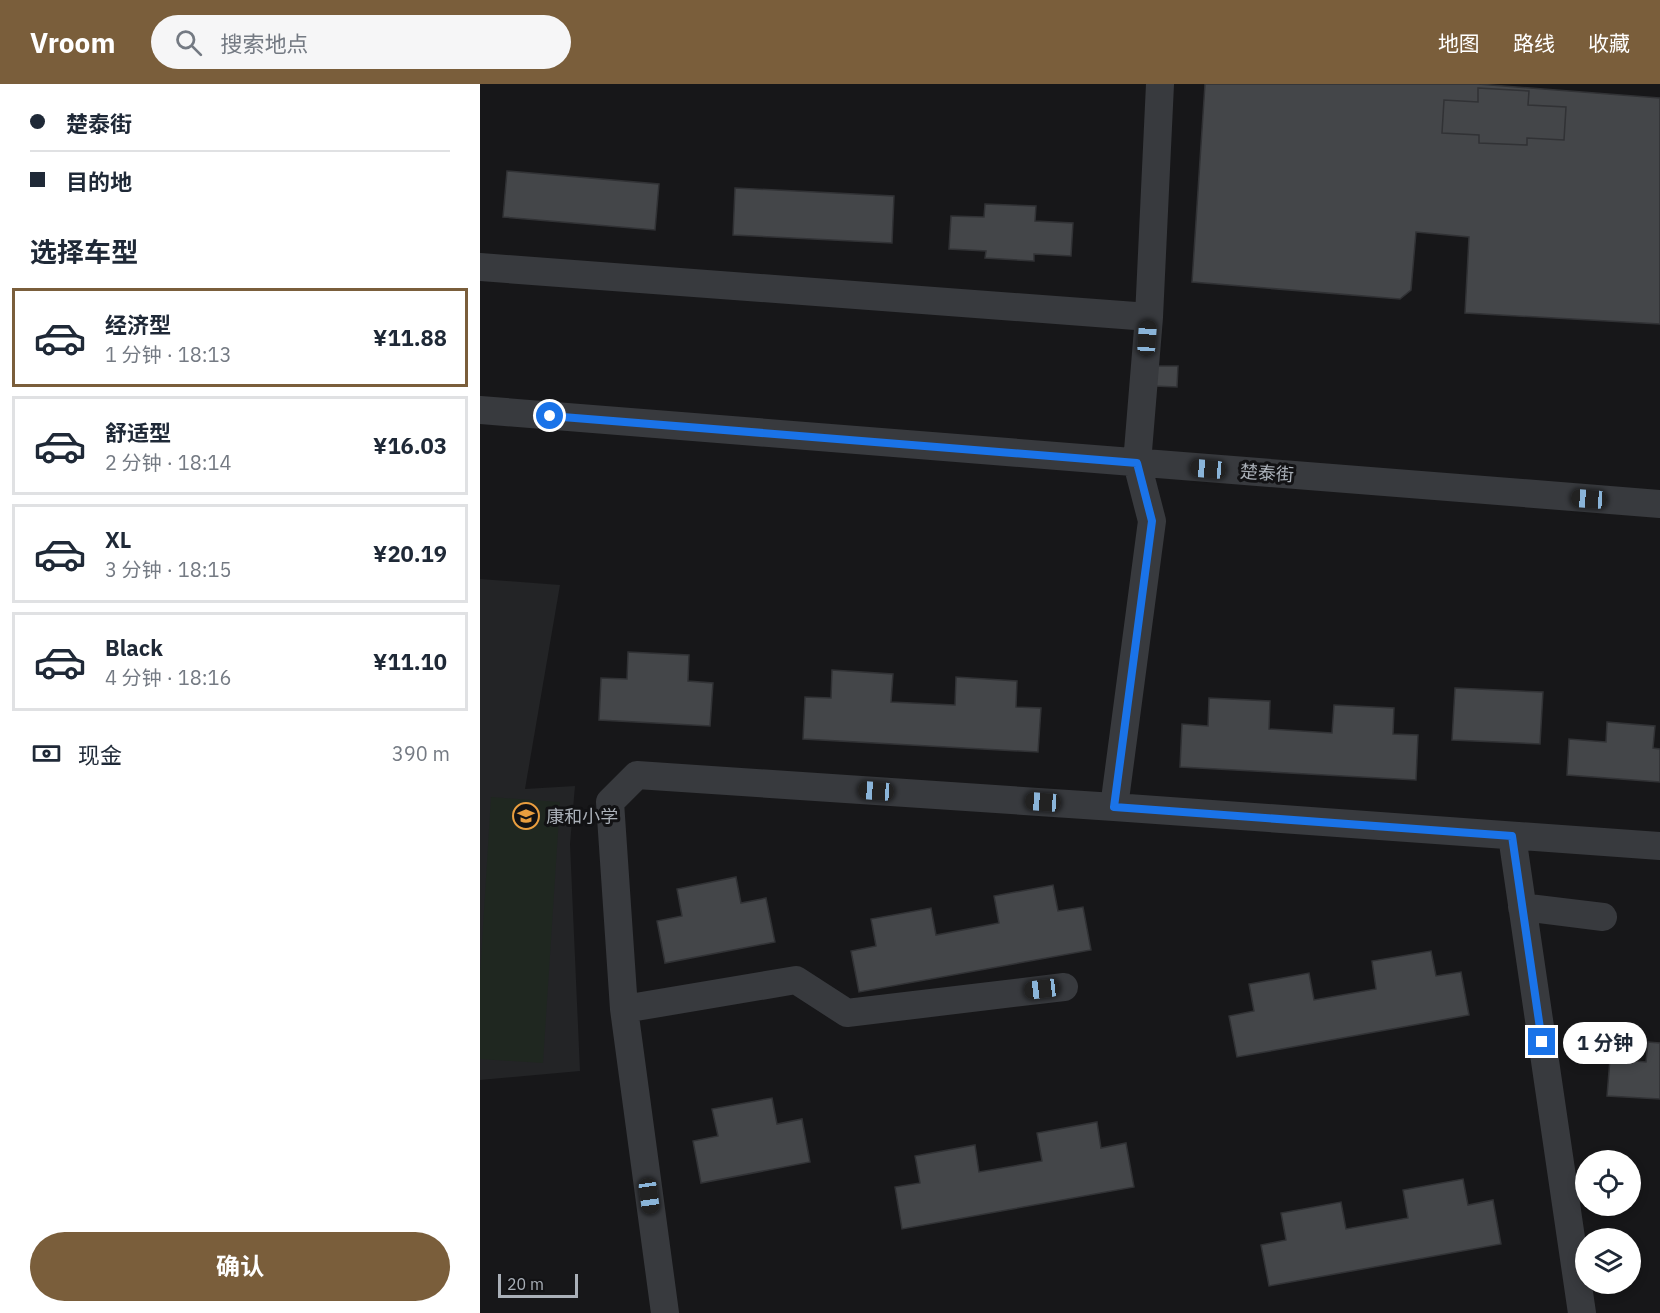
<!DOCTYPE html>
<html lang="zh">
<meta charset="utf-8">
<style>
:root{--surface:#fff;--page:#f6f6f7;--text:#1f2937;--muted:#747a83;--line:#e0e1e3;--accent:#7a5e3b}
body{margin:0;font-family:"IBM Plex Sans","Noto Sans SC",sans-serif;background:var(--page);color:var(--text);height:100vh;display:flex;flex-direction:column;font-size:22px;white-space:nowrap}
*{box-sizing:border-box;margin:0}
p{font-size:20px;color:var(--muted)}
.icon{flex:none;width:33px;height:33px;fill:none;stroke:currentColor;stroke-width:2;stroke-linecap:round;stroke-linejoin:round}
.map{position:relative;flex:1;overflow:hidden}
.details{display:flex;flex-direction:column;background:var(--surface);width:480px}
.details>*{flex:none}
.top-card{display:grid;align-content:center;height:132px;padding:0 30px;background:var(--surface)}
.tools{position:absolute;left:1095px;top:1066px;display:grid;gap:12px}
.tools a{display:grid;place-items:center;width:66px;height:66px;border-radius:50%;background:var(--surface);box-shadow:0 3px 9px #0003;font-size:30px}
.scale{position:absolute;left:18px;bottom:15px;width:80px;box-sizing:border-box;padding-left:6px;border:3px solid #aab0b8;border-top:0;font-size:16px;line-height:21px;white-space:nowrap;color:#aab0b8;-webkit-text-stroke:4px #121214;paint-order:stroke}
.end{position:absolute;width:27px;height:27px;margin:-14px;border:8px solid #1a73e8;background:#fff;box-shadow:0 0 0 3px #fff}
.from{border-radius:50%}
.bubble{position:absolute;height:42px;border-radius:21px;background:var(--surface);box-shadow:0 3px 9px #0003;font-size:20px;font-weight:700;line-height:42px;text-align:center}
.car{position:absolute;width:18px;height:36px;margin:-18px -9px;border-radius:8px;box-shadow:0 0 4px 2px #0007;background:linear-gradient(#222 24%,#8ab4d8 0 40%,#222 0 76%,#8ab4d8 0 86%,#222 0)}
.top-card b{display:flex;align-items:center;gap:21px;height:57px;font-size:22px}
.top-card b+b{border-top:2px solid var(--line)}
.top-card i{width:15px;height:15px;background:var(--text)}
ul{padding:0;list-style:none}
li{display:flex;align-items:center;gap:18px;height:99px;margin:0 12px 9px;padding:0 18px;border:3px solid var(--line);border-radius:0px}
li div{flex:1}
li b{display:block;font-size:22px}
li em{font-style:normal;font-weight:700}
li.selected{border-color:var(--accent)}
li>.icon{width:54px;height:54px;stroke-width:1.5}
h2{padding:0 30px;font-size:27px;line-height:72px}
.pay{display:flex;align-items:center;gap:15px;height:66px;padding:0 30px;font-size:22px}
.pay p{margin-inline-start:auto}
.button{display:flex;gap:12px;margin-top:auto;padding:12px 30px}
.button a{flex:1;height:69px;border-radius:36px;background:var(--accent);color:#fff;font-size:24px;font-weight:700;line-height:69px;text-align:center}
header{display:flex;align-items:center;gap:36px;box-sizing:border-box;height:84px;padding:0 30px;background:var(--accent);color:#fff}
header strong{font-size:28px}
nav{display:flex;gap:33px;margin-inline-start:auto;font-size:21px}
.search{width:420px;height:54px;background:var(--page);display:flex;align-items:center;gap:15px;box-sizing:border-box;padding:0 21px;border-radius:33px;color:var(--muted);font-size:22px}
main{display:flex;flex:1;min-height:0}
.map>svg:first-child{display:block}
.built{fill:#232426}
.green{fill:#1f2720}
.building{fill:#444649;stroke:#313235;stroke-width:1.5}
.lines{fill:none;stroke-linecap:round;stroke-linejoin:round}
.minor{stroke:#383a3e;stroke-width:28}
.route{stroke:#1a73e8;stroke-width:8}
.labels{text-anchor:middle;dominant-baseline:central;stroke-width:6;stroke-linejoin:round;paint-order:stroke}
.street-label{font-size:18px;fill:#aab0b8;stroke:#121214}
.poi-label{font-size:18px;fill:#aab0b8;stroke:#121214;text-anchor:start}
</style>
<header>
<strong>Vroom</strong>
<div class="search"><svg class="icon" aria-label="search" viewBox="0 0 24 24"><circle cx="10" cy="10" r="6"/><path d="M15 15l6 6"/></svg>搜索地点</div>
<nav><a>地图</a><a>路线</a><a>收藏</a></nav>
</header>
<main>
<section class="details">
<div class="top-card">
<b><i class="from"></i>楚泰街</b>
<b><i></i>目的地</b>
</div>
<h2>选择车型</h2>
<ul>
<li class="selected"><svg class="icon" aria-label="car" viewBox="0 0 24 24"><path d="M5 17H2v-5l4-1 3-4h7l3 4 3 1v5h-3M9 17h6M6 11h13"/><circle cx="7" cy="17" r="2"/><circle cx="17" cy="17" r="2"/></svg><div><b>经济型</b><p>1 分钟 · 18:13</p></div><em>¥11.88</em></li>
<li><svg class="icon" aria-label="car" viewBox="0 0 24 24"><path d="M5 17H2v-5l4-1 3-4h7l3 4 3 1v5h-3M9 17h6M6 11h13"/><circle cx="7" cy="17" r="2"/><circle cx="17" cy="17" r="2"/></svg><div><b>舒适型</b><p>2 分钟 · 18:14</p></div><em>¥16.03</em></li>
<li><svg class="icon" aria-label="car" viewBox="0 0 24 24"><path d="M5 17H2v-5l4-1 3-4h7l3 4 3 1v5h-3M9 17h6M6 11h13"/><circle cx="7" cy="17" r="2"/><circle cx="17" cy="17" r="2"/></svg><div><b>XL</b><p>3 分钟 · 18:15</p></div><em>¥20.19</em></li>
<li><svg class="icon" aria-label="car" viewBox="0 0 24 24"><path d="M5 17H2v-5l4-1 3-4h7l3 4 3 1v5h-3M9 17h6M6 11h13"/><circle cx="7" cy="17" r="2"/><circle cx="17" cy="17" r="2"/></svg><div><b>Black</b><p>4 分钟 · 18:16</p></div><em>¥11.10</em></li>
</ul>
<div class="pay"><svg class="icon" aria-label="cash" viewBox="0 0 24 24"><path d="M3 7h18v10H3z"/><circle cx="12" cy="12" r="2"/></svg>现金<p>390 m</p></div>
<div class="button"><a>确认</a></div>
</section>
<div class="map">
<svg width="1180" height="1229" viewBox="0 0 1180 1229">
<rect width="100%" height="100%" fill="#171719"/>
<path class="built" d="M 0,495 L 80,501 L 45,705 L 95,702 L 90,760 L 100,987 L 0,996 Z"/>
<path class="green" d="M 11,713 L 80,718 L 63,979 L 0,975 L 0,891 Z"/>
<path class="building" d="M 725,0 L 998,0 L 1180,14 L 1180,240 L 985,229 L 989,153 L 936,148 L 931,206 L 920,215 L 712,198 Z
M 998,4 L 1049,7 L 1048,21 L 1086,23 L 1084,56 L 1047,54 L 1047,61 L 999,59 L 999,51 L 962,49 L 964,16 L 998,18 Z
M 27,87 L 179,100 L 175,146 L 23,133 Z
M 255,104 L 414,112 L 412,159 L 253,151 Z
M 505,120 L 556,122 L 555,137 L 593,139 L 591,172 L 554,170 L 554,177 L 505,174 L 506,167 L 469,165 L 471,132 L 504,133 Z
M 675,282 L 698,282 L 697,303 L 674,302 Z
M 148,568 L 209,571 L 208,597 L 233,599 L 230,642 L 119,636 L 121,594 L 147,595 Z
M 352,586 L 413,590 L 411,618 L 475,621 L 476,593 L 537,597 L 536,623 L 561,624 L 558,668 L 323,655 L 325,613 L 351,614 Z
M 975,604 L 1063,608 L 1060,660 L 972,656 Z
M 729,614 L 790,617 L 789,645 L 852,649 L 854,621 L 914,624 L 913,650 L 938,651 L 936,696 L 700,683 L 702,640 L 728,642 Z
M 1127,638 L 1175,642 L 1173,664 L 1180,665 L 1180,698 L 1087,691 L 1089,655 L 1126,658 Z
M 256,793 L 261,819 L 286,814 L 295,858 L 185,879 L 177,837 L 202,832 L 197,805 Z
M 573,801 L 578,827 L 603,823 L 611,866 L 379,908 L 371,867 L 396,862 L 391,835 L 451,824 L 456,851 L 519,839 L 514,812 Z
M 951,867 L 956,892 L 981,888 L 989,931 L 757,973 L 749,932 L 774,927 L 769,900 L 829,889 L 834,916 L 896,905 L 892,877 Z
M 1168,958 L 1180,959 L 1180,1015 L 1127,1012 L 1130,975 L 1166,978 Z
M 292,1014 L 297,1040 L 322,1035 L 330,1078 L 221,1099 L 213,1057 L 238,1052 L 232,1025 Z
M 617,1038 L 621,1064 L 646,1059 L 654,1103 L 422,1145 L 415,1103 L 440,1099 L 435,1072 L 495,1061 L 499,1088 L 562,1077 L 557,1049 Z
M 983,1095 L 988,1121 L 1013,1116 L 1021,1160 L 789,1202 L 781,1161 L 806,1156 L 801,1129 L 861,1118 L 866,1145 L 928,1134 L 923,1106 Z"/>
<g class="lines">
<path class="minor" d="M 0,183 L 669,233
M 0,326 L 1180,420
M 634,723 L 672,437 L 657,379 L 669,233 L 680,0
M 1032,752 L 1102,1229
M 1042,823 L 1123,833
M 144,925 L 316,896 L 367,929 L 584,903
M 185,1229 L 144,925 L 130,718 L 157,691 L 634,723 L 1180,762"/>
</g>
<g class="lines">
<path class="route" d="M 70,332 L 657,379 L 672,437 L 634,723 L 1032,752 L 1062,958"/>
</g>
<defs>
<symbol id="school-ring" viewBox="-11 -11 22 22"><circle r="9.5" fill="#121214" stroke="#e99e3f" stroke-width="1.5"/><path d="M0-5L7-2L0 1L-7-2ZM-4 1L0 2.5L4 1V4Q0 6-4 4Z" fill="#e99e3f"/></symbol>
</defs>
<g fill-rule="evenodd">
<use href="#school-ring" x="31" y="717" width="30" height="30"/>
</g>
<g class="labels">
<g class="street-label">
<text transform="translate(787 389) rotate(4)">楚泰街</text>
</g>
<g class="poi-label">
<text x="66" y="732">康和小学</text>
</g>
</g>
</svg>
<div class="tools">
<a><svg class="icon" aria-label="locate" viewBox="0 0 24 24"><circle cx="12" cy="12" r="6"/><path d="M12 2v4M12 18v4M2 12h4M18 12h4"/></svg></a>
<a><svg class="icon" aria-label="layers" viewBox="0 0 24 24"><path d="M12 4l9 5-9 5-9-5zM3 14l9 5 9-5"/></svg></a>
</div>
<div class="scale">20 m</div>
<i class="end from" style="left:70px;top:332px"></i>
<i class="end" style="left:1062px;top:958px"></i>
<div class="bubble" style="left:1083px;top:938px;width:84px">1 分钟</div>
<i class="car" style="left:667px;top:254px;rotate:4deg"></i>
<i class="car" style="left:728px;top:385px;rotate:275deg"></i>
<i class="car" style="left:1109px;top:415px;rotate:274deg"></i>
<i class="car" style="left:396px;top:707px;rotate:274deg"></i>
<i class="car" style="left:563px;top:718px;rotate:274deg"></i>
<i class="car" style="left:562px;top:905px;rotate:263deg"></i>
<i class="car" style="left:169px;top:1112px;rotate:172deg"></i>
</div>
</main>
